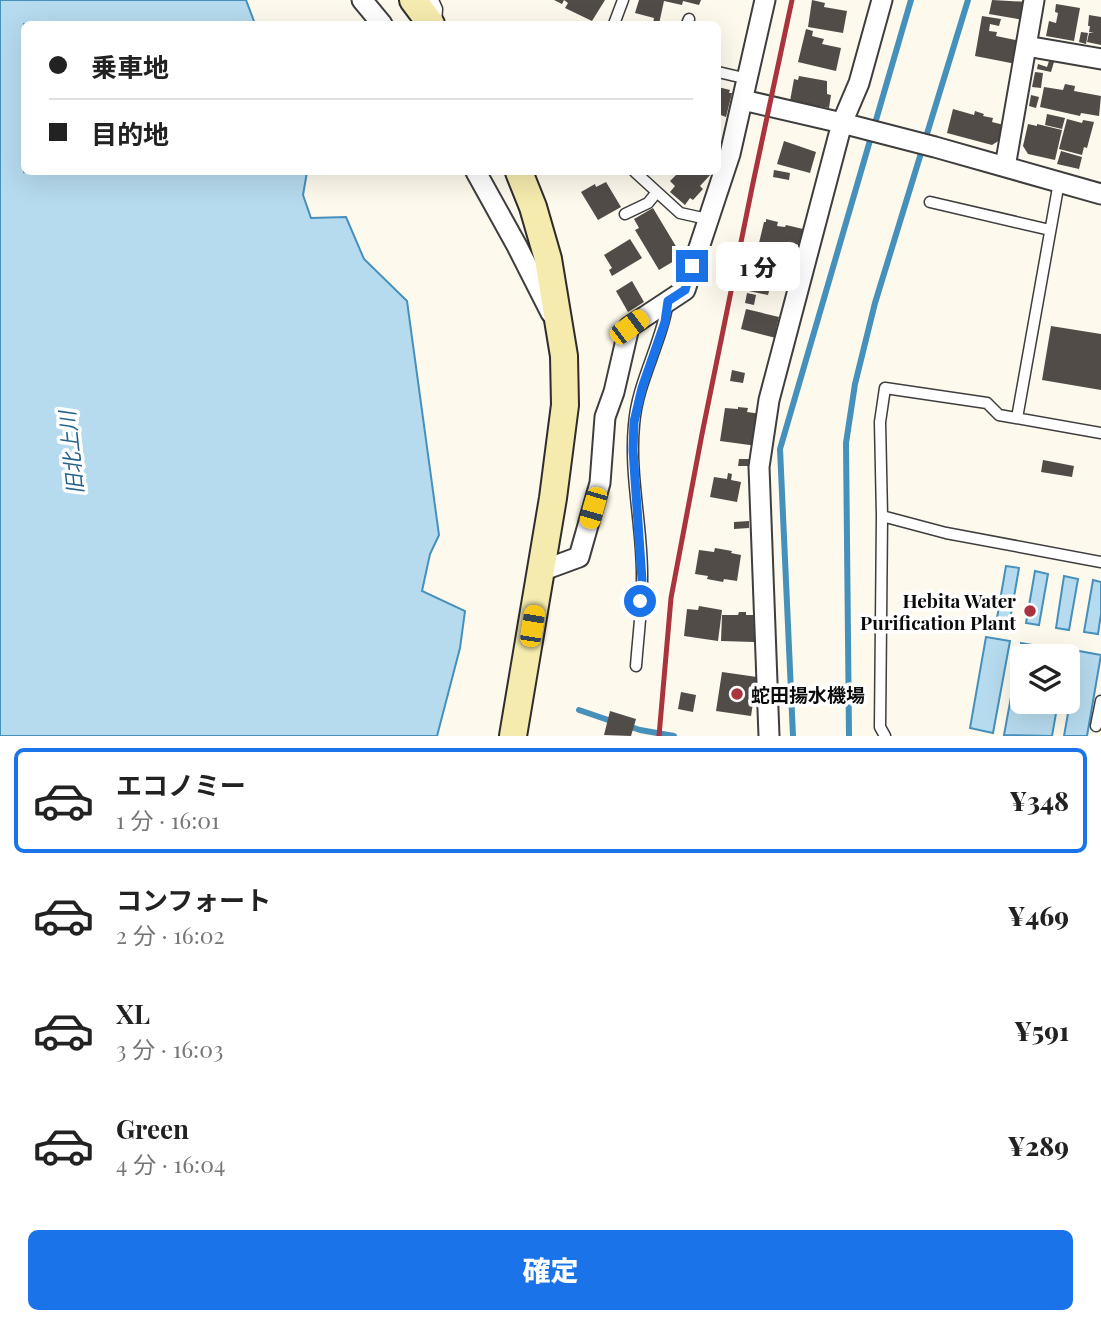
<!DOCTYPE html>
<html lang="ja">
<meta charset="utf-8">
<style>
:root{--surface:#fff;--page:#f6f6f6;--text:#222;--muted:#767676;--line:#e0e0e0;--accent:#1a73e8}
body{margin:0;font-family:"Playfair Display","Noto Sans JP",serif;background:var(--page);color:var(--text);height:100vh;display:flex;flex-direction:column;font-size:26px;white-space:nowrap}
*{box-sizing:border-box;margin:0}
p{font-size:23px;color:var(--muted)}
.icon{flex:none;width:38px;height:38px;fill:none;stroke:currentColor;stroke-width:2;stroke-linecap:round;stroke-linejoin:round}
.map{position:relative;height:736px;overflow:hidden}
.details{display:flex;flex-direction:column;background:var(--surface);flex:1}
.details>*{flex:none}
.top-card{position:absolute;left:21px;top:21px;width:700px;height:154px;border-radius:10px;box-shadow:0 7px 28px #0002;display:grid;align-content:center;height:154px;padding:0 28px;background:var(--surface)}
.tools{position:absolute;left:1010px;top:644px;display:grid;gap:14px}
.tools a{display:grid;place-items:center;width:70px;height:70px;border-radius:10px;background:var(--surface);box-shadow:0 7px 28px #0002;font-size:35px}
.end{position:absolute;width:32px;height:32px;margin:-16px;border:9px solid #1a73e8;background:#fff;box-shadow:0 0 0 4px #fff}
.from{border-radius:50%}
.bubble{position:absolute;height:49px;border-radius:10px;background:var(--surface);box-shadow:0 7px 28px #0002;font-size:23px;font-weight:800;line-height:49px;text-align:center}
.car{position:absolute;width:21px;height:42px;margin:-21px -10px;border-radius:9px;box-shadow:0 0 5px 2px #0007;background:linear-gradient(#f5c518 24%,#345 0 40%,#f5c518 0 76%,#345 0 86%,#f5c518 0)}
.top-card b{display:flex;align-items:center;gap:24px;height:66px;font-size:26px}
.top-card b+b{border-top:2px solid var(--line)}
.top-card i{width:18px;height:18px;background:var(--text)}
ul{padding:12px 0 0;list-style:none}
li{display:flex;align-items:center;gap:21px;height:105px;margin:0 14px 10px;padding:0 14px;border:4px solid transparent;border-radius:10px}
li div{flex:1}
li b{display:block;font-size:26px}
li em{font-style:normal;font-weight:800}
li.selected{border-color:var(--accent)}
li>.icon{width:63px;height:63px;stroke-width:1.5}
.action{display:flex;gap:14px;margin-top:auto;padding:14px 28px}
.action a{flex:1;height:80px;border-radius:10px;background:var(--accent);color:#fff;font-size:28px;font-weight:800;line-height:80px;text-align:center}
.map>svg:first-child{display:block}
.water{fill:#b6dbee;stroke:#4690bc;stroke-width:2}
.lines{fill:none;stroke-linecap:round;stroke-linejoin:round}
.stream{stroke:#4690bc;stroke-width:6}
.building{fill:#524c49}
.lane-casing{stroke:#3e3e3e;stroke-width:13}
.street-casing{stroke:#3e3e3e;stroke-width:23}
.secondary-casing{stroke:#2d2d2d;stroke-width:30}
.lane{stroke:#fff;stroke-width:10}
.street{stroke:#fff;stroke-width:19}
.secondary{stroke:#f5ebae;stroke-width:26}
.rail{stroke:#aa343d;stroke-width:5}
.route{stroke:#1a73e8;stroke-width:9}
.poi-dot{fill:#aa343d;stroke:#fff;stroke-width:2.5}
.labels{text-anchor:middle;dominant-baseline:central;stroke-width:7;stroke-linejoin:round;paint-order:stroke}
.poi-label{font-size:19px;font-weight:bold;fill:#0b0b0b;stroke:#fff;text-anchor:end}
.water-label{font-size:21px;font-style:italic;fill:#24628d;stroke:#fff}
</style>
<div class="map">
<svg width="1101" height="736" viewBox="0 0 1101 736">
<rect width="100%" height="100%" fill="#fdf9ec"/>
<path class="water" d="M 0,0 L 246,0 L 255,24 L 24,24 L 24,172 L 307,172 L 303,195 L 311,218 L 346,217 L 364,259 L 407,301 L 439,535 L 430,554 L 422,591 L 465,611 L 460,648 L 437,736 L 0,736 Z
M 1006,566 L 1019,568 L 1010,620 L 997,618 Z
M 1035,571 L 1048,574 L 1039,625 L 1026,623 Z
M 1064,576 L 1078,579 L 1069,630 L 1056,628 Z
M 1093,580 L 1101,582 L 1101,614 L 1098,634 L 1084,632 Z
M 986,637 L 1010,641 L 993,733 L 970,728 Z
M 1021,643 L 1067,651 L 1066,656 L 1022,656 L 1022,702 L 1058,702 L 1052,736 L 1004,735 Z
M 1079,651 L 1101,655 L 1087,736 L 1064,736 Z"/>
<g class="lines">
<path class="stream" d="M 579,710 L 614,722
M 628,726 L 640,730 L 674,736
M 793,736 L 780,449 L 911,0
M 849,736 L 846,443 L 855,384 L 875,303 L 968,0"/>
</g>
<path class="building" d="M 554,0 L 605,0 L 592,21 L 565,8 L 568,3 L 564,0 L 562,4 Z
M 639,0 L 701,0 L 699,5 L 683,1 L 682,5 L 664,1 L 659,24 L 653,23 L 654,18 L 635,13 Z
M 812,0 L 825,3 L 824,7 L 847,11 L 843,33 L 808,27 Z
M 992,0 L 1027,2 L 1024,20 L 989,14 Z
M 1056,4 L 1080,8 L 1074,41 L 1046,36 L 1049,21 L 1056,23 L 1058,13 L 1055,12 Z
M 1089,15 L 1101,17 L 1101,45 L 1087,42 L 1089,33 L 1094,33 L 1089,32 L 1090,26 L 1088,26 Z
M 982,16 L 1001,19 L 999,26 L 990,24 L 989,31 L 997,32 L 996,36 L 1020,41 L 1016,64 L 975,56 Z
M 806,29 L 813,31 L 812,36 L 824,39 L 822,44 L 841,48 L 836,71 L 798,62 Z
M 1081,32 L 1088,33 L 1086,44 L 1079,42 Z
M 1049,61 L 1054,62 L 1051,72 L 1037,69 L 1038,64 L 1047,67 Z
M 1035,72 L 1043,73 L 1041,88 L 1032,87 Z
M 799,76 L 827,81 L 827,94 L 831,95 L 829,108 L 790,101 L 794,79 L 798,80 Z
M 1065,84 L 1075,86 L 1074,91 L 1101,96 L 1099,116 L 1081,113 L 1080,116 L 1040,107 L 1044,87 L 1063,90 Z
M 718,87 L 730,90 L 729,93 L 732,93 L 726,117 L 718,114 Z
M 1031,95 L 1039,97 L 1036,108 L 1029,106 Z
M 953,109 L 974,115 L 975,111 L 984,114 L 983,116 L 993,118 L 992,122 L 1004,125 L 1000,140 L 992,145 L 947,133 Z
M 1047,114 L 1065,118 L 1062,129 L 1045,125 Z
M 1067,119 L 1082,123 L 1083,120 L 1094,122 L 1087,148 L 1084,147 L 1082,155 L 1059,149 Z
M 1028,124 L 1037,126 L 1037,124 L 1062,130 L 1055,160 L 1028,154 L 1023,146 Z
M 784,141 L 816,152 L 810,173 L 777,164 Z
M 1061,151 L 1082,157 L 1079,169 L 1057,164 Z
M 774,170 L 790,173 L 789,180 L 773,177 Z
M 679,172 L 707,172 L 711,174 L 700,186 L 703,189 L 693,200 L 690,198 L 685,205 L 670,192 L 675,186 L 670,181 Z
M 606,182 L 621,207 L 598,220 L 581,192 L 595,184 L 596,187 Z
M 653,208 L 680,253 L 672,258 L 674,261 L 659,270 L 635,230 L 639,228 L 634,219 Z
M 766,219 L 778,222 L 777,226 L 785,227 L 786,225 L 803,229 L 799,245 L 794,244 L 791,254 L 758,247 L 764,222 L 766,222 Z
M 630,239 L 642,258 L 612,276 L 609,270 L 612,268 L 604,255 Z
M 755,261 L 772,264 L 769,279 L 772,280 L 768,295 L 749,291 Z
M 632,281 L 644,302 L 628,312 L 616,291 Z
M 747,293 L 756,295 L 754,305 L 745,303 Z
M 746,309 L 779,317 L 776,329 L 778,329 L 776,338 L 741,329 Z
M 1051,326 L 1101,334 L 1101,390 L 1042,380 Z
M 732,370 L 745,373 L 743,383 L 730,381 Z
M 738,407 L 748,408 L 747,412 L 761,414 L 757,446 L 720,441 L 725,408 L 738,409 Z
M 739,459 L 752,459 L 752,466 L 738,466 Z
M 1043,460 L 1074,466 L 1072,477 L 1041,472 Z
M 728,473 L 732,474 L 731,480 L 741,482 L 737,502 L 710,497 L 714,477 L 727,479 Z
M 749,521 L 749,528 L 734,529 L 734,522 Z
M 715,548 L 732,551 L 731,553 L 741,555 L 737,581 L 724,579 L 723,582 L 707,579 L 708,576 L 695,574 L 699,550 L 714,552 Z
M 699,606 L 722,610 L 718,641 L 684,636 L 687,609 L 698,610 Z
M 739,612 L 746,612 L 746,615 L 754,615 L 754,642 L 721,641 L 722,615 L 738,615 Z
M 722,672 L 757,677 L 751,716 L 716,711 Z
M 681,692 L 696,695 L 693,712 L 678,709 Z
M 610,711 L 636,719 L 631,736 L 604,735 Z"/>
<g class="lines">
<defs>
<path id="lane" d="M 433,0 L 437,9 L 436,23
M 614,24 L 623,0
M 687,24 L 689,19
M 718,72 L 748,79
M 635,172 L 680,213 L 707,219
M 930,202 L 1050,230
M 625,214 L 648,203 L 657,192
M 1017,418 L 1059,182
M 882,516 L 946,533 L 1101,562
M 636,666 C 638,638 642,609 642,580 C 643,529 629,476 634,425 C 637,382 662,343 668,301
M 1096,726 L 1101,701
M 885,736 L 880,727 L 882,516 L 880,422 L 885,388 L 987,403 L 999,415 L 1101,433"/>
<path id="street" d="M 362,0 L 382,24
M 1026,46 L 1101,59
M 743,100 L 842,123 L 935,147 L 1101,194
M 1005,167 L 1034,0
M 476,172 L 517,246 L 551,313
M 541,571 L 579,557 L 600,483 L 605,417 L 614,392 L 629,327 L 685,290 L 730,154 L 765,0
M 769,736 L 759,467 L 769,400 L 842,123 L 859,83 L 882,0"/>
<path id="secondary" d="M 413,0 L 431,24
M 513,736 L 553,498 L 565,405 L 564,356 L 548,259 L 533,207 L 519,172"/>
</defs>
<use href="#lane" class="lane-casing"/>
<use href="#street" class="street-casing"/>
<use href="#secondary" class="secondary-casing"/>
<use href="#lane" class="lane"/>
<use href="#street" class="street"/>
<use href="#secondary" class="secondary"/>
<path class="rail" d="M 659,736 L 671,598 L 702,434 L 753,183 L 792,0"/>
</g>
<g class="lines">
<path class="route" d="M 640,601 L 642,580 L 633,450 L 634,422 L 642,388 L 665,322 L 668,301 L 685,290 L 692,266"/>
</g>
<g class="poi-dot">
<circle cx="1030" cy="611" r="7"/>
<circle cx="737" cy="694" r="7"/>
</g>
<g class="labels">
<g class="poi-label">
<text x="1016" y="600">Hebita Water<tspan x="1016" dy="22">Purification Plant</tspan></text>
<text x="751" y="694" text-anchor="start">蛇田揚水機場</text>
</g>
<g class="water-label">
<text transform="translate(70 453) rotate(-96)">旧北上川</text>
</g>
</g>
</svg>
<div class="tools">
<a><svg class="icon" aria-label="layers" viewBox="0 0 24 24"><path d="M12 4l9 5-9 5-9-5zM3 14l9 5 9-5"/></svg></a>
</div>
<i class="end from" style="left:640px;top:601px"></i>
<i class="end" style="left:692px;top:266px"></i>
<div class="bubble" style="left:716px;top:242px;width:84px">1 分</div>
<i class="car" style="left:629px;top:327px;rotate:53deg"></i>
<i class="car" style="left:593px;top:508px;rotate:196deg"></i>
<i class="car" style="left:532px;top:626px;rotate:9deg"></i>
<div class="top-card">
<b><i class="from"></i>乗車地</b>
<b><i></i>目的地</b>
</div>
</div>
<section class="details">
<ul>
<li class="selected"><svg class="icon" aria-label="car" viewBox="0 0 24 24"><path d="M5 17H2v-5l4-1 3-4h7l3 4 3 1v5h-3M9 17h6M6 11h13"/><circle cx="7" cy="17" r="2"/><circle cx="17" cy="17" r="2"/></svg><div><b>エコノミー</b><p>1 分 · 16:01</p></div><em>¥348</em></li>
<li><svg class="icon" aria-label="car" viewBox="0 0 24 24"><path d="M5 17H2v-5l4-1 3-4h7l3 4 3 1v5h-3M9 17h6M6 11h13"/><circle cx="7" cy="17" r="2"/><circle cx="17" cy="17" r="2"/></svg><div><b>コンフォート</b><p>2 分 · 16:02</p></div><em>¥469</em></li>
<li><svg class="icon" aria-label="car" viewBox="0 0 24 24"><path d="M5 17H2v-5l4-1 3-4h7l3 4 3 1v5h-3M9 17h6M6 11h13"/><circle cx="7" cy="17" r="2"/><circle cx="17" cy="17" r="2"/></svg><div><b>XL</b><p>3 分 · 16:03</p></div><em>¥591</em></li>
<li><svg class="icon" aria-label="car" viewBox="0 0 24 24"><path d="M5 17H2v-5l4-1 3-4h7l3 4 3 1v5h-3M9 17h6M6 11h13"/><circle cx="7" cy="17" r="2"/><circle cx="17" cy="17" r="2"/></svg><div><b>Green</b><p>4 分 · 16:04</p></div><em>¥289</em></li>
</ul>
<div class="action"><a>確定</a></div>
</section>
